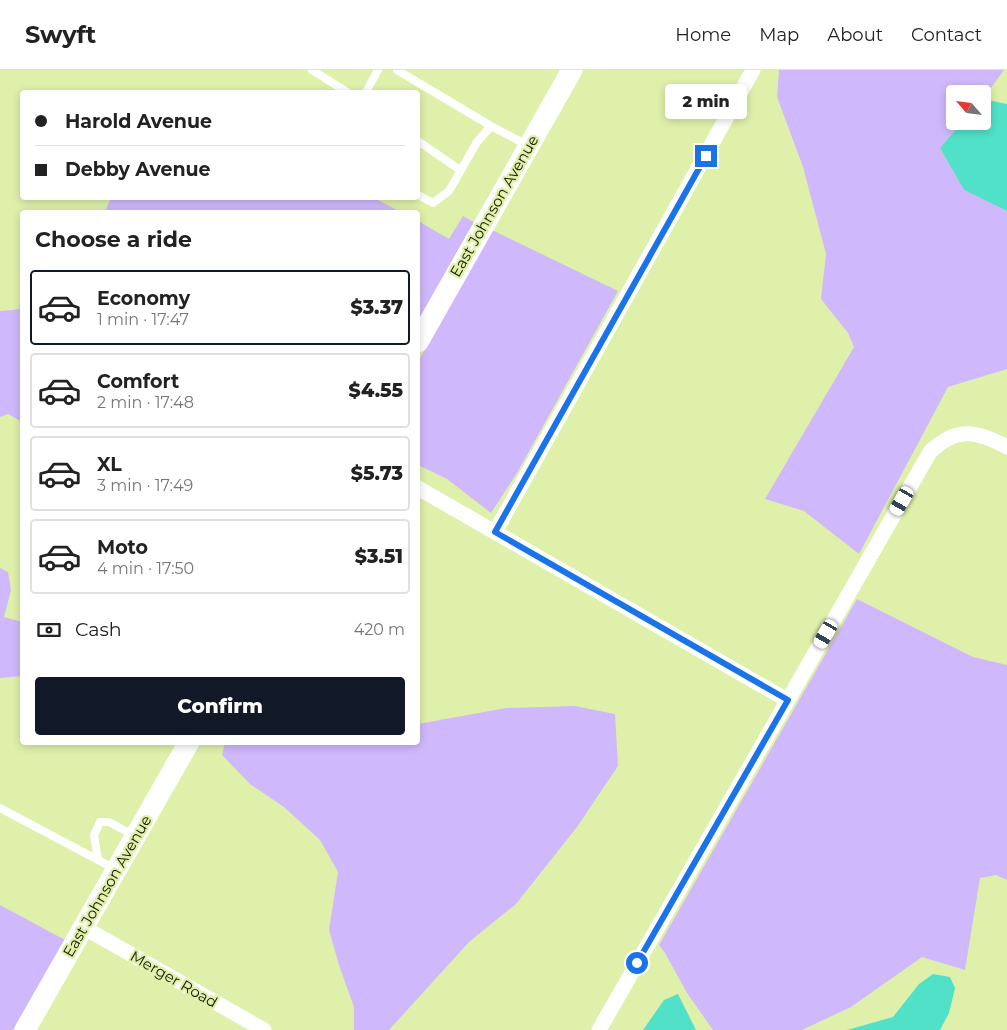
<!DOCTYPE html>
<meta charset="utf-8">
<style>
:root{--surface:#fff;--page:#f6f6f6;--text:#222;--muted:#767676;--line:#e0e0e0;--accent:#111827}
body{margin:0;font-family:Montserrat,sans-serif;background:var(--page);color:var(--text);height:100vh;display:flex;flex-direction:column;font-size:19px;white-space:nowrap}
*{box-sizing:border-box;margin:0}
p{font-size:16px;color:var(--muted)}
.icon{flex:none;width:28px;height:28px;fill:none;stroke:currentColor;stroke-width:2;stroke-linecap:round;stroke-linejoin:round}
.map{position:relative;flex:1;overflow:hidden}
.panel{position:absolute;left:20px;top:140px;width:400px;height:535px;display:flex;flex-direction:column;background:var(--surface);border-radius:5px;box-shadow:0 2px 8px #0003}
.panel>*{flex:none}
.guide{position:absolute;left:20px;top:20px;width:400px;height:110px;border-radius:5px;box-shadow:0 2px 8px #0003;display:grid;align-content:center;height:110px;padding:0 15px;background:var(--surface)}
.needle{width:32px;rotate:298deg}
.controls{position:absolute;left:946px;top:15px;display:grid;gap:10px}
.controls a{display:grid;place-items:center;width:45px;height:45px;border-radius:5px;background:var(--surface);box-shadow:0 2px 8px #0003;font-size:25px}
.end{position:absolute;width:22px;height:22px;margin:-11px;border:6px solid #1a73e8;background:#fff;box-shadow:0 0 0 2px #fff}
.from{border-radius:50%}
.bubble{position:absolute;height:35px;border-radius:5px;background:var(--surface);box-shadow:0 2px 8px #0003;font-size:16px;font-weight:800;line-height:35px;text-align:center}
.car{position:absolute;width:15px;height:30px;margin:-15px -8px;border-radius:6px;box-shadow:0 0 4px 1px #0007;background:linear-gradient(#fff 24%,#345 0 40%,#fff 0 76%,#345 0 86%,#fff 0)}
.guide b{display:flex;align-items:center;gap:18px;height:48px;font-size:19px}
.guide b+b{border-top:1px solid var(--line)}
.guide i{width:12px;height:12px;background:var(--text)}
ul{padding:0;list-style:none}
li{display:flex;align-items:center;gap:15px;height:75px;margin:0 10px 8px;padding:0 5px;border:2px solid var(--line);border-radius:5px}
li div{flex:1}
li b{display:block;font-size:19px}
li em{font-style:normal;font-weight:800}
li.current{border-color:var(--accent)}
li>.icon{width:45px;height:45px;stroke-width:1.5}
h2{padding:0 15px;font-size:22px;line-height:60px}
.pay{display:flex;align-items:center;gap:12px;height:55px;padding:0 15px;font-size:19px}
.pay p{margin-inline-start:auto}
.primary-button{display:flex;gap:10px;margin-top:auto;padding:10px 15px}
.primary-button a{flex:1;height:58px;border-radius:5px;background:var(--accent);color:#fff;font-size:20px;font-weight:800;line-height:58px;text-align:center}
header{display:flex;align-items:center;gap:30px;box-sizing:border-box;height:70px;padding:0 25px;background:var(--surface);border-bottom:1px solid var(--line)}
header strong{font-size:24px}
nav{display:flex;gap:28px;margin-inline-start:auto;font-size:18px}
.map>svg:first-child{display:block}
.green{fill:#cfb9fc}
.water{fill:#51e1c8}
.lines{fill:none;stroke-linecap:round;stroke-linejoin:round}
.lane{stroke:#fff;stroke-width:8}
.street{stroke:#fff;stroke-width:15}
.secondary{stroke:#fff;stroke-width:21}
.route{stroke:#1a73e8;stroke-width:6}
.labels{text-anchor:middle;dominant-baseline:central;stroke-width:4.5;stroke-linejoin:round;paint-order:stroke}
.street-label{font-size:15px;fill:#171c02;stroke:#dff0ab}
</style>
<header>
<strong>Swyft</strong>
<nav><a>Home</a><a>Map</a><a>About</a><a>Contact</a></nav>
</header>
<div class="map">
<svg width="1007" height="960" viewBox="0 0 1007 960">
<rect width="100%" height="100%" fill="#dff0ab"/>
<path class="green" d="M 779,0 L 1004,0 L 983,29 L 982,24 L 955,24 L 955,51 L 963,51 L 940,78 L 964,120 L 1007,141 L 1007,299 L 948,317 L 859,484 L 804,441 L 765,429 L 854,277 L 848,263 L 821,229 L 826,184 L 803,97 L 777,27 Z
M 111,128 L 374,128 L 401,142 L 105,142 Z
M 463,146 L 474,152 L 418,251 L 418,151 L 449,169 Z
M 492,160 L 618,221 L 517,403 L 491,443 L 447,409 L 418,395 L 418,292 Z
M 22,239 L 22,352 L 8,344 L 0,347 L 0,241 Z
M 0,498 L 8,502 L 11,520 L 4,547 L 22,552 L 22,606 L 0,608 Z
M 857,529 L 973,587 L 1007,595 L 1007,810 L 996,805 L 980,808 L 965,900 L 922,887 L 851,937 L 802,960 L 713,960 L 687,923 L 665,883 L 659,875 Z
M 575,636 L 615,644 L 618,696 L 577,757 L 516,834 L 469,872 L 389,960 L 354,960 L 354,937 L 339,895 L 329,860 L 338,802 L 320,770 L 284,737 L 250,714 L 222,685 L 225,673 L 418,672 L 418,654 L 506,638 Z
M 0,835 L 65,870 L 13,960 L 0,960 Z"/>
<path class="water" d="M 983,29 L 1007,34 L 1007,141 L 964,120 L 940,78 L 963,51 L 982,51 Z
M 933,904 L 950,907 L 955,918 L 949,943 L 940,960 L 847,960 L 893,947 L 919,914 Z
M 678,924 L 696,960 L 643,960 L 664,930 Z"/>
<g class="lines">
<path class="lane" d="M 312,0 L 347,22
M 397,0 L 491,56 L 527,75
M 366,22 L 378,0
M 418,71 L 460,100
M 418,125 L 433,133 L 449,121 L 477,72 L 491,56
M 0,738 L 115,799
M 98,790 L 94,765 L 100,752 L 109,752 L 135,766"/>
<path class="street" d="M 418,418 L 787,630
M 495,462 L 753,0
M 83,857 L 264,960
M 599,960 L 930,382 C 957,356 977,361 1007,377"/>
<path class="secondary" d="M 418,272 L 572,0
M 25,960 L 189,672"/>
</g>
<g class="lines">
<path class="route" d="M 637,893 L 788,630 L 495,462 L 706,86"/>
</g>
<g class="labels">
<g class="street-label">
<text transform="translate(494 136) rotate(-60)">East Johnson Avenue</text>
<text transform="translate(107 816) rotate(-60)">East Johnson Avenue</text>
<text transform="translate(174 909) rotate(30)">Merger Road</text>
</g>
</g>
</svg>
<div class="controls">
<a><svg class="needle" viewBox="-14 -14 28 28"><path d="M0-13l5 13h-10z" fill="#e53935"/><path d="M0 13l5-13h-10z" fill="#767676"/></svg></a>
</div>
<i class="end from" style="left:637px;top:893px"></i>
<i class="end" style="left:706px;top:86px"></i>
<div class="bubble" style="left:665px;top:14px;width:82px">2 min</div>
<i class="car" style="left:902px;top:431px;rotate:210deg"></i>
<i class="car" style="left:826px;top:564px;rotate:210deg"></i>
<div class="guide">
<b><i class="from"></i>Harold Avenue</b>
<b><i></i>Debby Avenue</b>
</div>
<section class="panel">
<h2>Choose a ride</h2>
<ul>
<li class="current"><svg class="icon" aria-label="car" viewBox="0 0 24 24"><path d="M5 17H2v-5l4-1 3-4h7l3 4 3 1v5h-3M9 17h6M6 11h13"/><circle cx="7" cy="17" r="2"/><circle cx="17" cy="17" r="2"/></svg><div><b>Economy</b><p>1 min · 17:47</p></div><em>$3.37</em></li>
<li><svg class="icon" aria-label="car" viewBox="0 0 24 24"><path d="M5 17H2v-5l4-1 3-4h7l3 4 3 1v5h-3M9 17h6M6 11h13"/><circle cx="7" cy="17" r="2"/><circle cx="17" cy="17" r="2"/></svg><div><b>Comfort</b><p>2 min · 17:48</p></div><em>$4.55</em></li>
<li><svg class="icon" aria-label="car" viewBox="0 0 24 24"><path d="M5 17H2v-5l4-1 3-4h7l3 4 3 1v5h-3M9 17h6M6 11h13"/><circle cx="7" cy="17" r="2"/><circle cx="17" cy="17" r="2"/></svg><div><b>XL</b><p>3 min · 17:49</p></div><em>$5.73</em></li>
<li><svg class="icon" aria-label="car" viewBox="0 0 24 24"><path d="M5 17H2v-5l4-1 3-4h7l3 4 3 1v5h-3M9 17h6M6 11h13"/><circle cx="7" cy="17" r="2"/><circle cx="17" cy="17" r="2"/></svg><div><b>Moto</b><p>4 min · 17:50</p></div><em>$3.51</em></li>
</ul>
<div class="pay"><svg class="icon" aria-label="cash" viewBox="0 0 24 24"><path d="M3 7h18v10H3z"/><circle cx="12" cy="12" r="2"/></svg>Cash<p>420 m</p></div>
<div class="primary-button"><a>Confirm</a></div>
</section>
</div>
